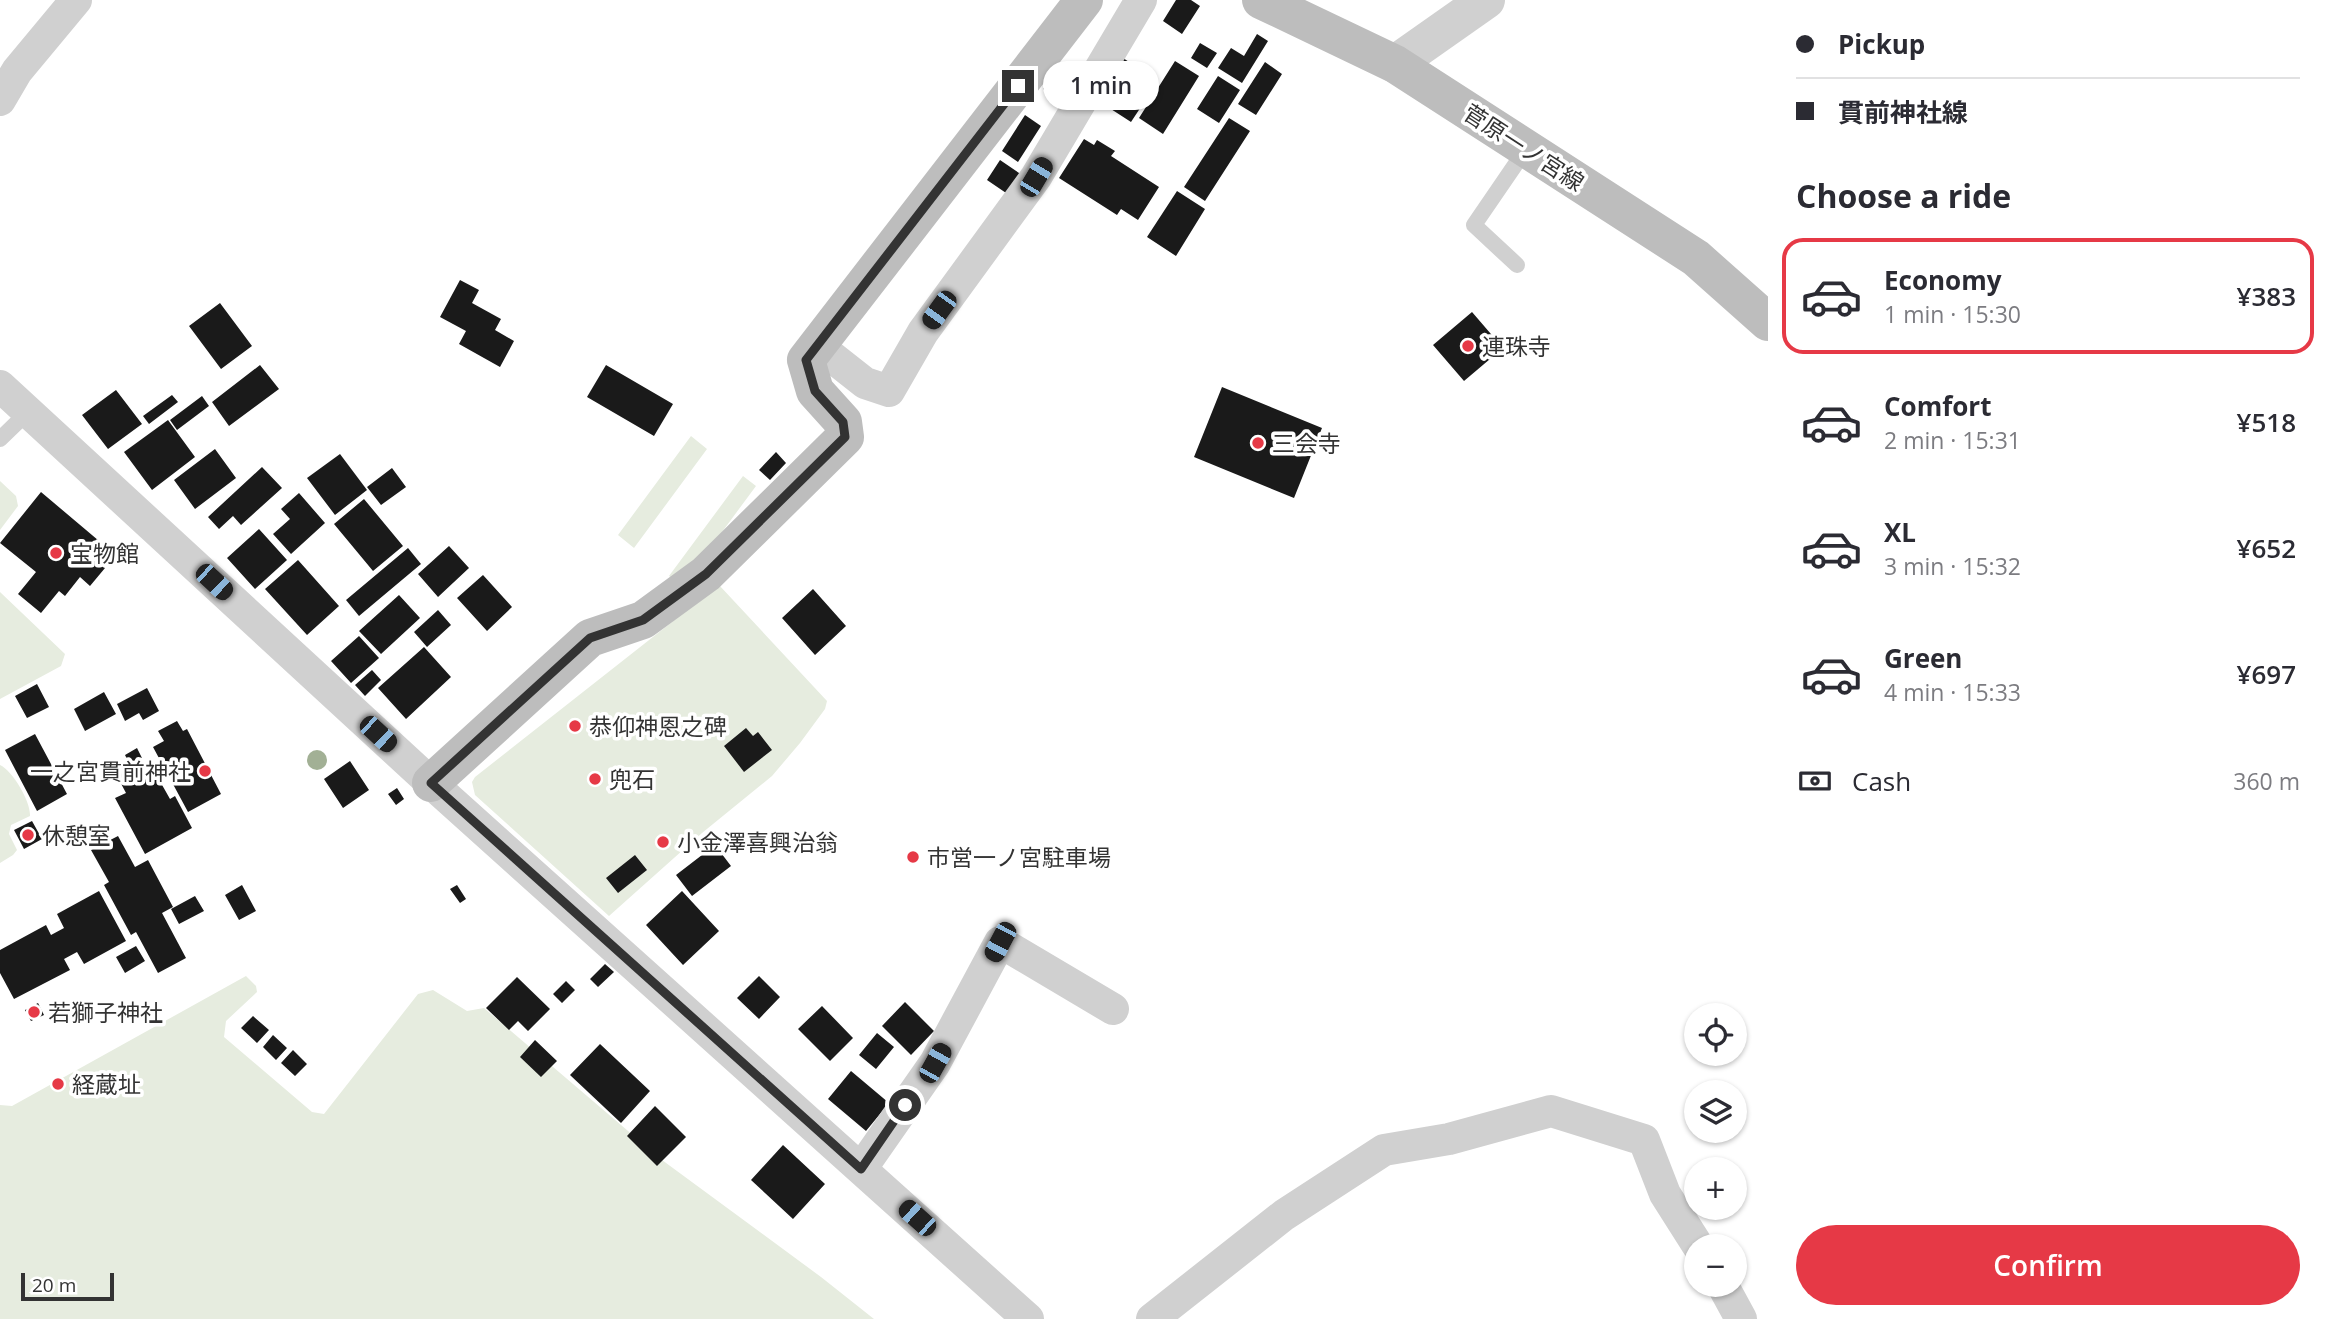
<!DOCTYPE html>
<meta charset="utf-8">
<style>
:root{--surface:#fff;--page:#f7f7f7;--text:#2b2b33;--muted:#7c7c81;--line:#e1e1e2;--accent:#e63946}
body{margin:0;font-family:"Open Sans","Noto Sans JP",sans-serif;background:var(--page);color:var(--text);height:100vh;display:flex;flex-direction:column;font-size:26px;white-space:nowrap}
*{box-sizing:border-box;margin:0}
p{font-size:23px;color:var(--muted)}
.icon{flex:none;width:38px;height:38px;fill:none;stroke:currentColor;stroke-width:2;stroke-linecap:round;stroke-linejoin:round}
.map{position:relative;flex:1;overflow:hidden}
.drawer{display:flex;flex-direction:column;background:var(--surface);width:560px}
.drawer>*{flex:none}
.top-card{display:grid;align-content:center;height:154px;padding:0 28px;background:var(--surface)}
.buttons{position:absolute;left:1684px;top:1003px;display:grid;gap:14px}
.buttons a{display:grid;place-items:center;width:63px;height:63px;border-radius:50%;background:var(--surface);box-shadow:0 2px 5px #0004;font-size:35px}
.scale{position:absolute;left:21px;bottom:18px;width:93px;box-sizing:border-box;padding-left:7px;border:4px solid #333;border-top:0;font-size:19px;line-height:24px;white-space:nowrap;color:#333;-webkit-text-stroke:5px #fff;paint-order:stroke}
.end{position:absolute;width:32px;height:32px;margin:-16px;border:9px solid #333;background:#fff;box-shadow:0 0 0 4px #fff}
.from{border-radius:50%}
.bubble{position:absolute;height:49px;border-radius:24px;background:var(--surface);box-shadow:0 2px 5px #0004;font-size:23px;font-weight:600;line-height:49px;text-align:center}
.car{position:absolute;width:21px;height:42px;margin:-21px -10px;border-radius:9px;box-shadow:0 0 5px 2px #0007;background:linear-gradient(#222 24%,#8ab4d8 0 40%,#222 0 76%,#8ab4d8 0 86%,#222 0)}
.top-card b{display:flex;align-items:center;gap:24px;height:66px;font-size:26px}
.top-card b+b{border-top:2px solid var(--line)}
.top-card i{width:18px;height:18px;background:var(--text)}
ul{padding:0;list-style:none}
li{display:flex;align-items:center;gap:21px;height:116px;margin:0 14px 10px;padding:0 14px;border:4px solid transparent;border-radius:21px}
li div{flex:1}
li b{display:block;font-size:26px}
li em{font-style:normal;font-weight:600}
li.on{border-color:var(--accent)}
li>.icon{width:63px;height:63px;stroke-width:1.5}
h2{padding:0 28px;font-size:32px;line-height:84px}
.pay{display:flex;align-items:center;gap:18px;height:77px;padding:0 28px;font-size:26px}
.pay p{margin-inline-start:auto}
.action{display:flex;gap:14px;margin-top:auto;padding:14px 28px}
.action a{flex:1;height:80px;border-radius:42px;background:var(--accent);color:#fff;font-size:28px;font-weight:600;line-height:80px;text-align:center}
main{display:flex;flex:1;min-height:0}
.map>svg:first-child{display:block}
.green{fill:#e6ecdf}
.building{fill:#1a1a1a}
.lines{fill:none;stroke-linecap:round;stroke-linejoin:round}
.service{stroke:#d0d0d0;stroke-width:16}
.minor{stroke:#d0d0d0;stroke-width:32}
.tertiary{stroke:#d0d0d0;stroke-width:38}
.secondary{stroke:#bdbdbd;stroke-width:38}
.tree{fill:#a2b095}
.route{stroke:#333;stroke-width:9}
.poi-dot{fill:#e63946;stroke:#fff;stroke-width:2.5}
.labels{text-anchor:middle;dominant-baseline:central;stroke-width:7;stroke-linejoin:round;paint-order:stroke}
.street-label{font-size:23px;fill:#333;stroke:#fff}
.poi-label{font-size:23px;fill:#333;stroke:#fff;text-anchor:start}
</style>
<main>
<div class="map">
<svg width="1768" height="1319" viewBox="0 0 1768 1319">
<rect width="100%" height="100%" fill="#fff"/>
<path class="green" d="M 691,436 L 707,449 L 634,548 L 618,535 Z
M 743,476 L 756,486 L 682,586 L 669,576 Z
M 0,481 L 16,496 L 18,506 L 0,530 Z
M 719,585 L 827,701 L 825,709 L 800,743 L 772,776 L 702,833 L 609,916 L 475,795 L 472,782 L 475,777 Z
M 0,592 L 65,654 L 61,666 L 0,699 Z
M 0,765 C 13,771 31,802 30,816 L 11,825 L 9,834 L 17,850 L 13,855 L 0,863 Z
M 246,976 L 256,986 L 257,992 L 226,1021 L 224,1037 L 312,1112 L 324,1114 L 418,994 L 433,990 L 467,1011 L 484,1008 L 662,1160 L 821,1277 L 874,1319 L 0,1319 L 0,1105 L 12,1106 Z"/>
<path class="building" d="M 1176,0 L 1191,0 L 1200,6 L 1182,34 L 1163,21 Z
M 1257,34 L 1268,41 L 1242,83 L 1218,68 L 1231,48 L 1244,56 Z
M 1200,43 L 1217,53 L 1207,68 L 1191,58 Z
M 1123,58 L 1158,81 L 1131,122 L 1097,100 Z
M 1175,61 L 1199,76 L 1163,134 L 1139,118 Z
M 1265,62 L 1282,74 L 1256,115 L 1238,104 Z
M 1052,75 L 1067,84 L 1059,98 L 1043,89 Z
M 1218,76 L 1240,90 L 1219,123 L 1197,109 Z
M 1025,115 L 1041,126 L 1018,162 L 1002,151 Z
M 1229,118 L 1250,131 L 1205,201 L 1184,187 Z
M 1084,139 L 1094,145 L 1097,140 L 1115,151 L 1111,156 L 1159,187 L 1138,220 L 1121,209 L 1117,215 L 1059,178 Z
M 1000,160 L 1022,175 L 1009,195 L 987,180 Z
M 1177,191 L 1205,209 L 1176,256 L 1147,237 Z
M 460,280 L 479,290 L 472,303 L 501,319 L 495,330 L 514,341 L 500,367 L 459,344 L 466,331 L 440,317 Z
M 220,303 L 252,346 L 221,369 L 189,326 Z
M 1472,312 L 1503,348 L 1464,381 L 1433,345 Z
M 260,365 L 279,389 L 229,426 L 212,402 Z
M 606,365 L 673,404 L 654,436 L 587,397 Z
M 1222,387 L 1322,428 L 1294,498 L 1194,457 Z
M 116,390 L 142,424 L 108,449 L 82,415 Z
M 172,395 L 178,402 L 149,424 L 143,416 Z
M 202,396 L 209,406 L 177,430 L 170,420 Z
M 168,420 L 195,457 L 152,490 L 124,452 Z
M 215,449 L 236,478 L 195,509 L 174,480 Z
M 776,452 L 786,463 L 770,480 L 759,470 Z
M 340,454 L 367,490 L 335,515 L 307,478 Z
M 262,467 L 282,488 L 241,525 L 233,516 L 219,529 L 208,517 Z
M 392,468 L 406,487 L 381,505 L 367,487 Z
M 41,492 L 105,546 L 94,560 L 105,568 L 90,586 L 80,577 L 65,596 L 59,591 L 41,613 L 18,594 L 36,572 L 0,543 Z
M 299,493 L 325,523 L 291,554 L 273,534 L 290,519 L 281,509 Z
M 364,499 L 403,546 L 373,571 L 334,524 Z
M 259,529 L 287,560 L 255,589 L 227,558 Z
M 449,546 L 469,568 L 438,597 L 418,574 Z
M 408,548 L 421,564 L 359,616 L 346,600 Z
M 298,560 L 339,606 L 307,635 L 265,589 Z
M 483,575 L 512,607 L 487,631 L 457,598 Z
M 813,589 L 846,626 L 815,655 L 782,618 Z
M 399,595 L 420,618 L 381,654 L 359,631 Z
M 438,610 L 451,625 L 427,647 L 414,632 Z
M 359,636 L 379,658 L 351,683 L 331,661 Z
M 424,647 L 451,677 L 406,719 L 378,688 Z
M 372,670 L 381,680 L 365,696 L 355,685 Z
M 37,684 L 49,707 L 27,718 L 15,696 Z
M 147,688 L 159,711 L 143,720 L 139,713 L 125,721 L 117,704 Z
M 104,692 L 116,714 L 85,731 L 74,709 Z
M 177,721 L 183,731 L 187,729 L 221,794 L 188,812 L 153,747 L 164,741 L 158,731 Z
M 746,728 L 753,736 L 758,732 L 772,750 L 744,772 L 724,746 Z
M 35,734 L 67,794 L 37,811 L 5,750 Z
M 137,748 L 142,758 L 130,765 L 125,755 Z
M 350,761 L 369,790 L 343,808 L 324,779 Z
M 139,764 L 148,781 L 157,776 L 170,799 L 175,796 L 192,828 L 145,854 L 115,798 L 126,793 L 117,776 Z
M 397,788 L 404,799 L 396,805 L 388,794 Z
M 32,821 L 42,839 L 24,849 L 14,830 Z
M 118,836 L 135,867 L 148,860 L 173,907 L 162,913 L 186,958 L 158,973 L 136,932 L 131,935 L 104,885 L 109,882 L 91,850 Z
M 715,845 L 731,866 L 692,896 L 676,875 Z
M 635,855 L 647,870 L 618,893 L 606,878 Z
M 242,885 L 256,911 L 239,920 L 225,895 Z
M 457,885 L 466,899 L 460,903 L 450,889 Z
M 99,891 L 126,941 L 84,964 L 77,952 L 64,959 L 70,970 L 14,999 L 0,973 L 0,950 L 46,925 L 51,935 L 64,928 L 57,914 Z
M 682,891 L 719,931 L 683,965 L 646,925 Z
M 195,896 L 204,911 L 179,924 L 171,909 Z
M 136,946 L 145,961 L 125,973 L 116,957 Z
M 605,964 L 614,972 L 598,987 L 590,979 Z
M 759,976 L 780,997 L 759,1019 L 737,998 Z
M 517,977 L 550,1009 L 528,1031 L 518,1021 L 509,1030 L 486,1008 Z
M 566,981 L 575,990 L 562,1003 L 553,994 Z
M 905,1002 L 934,1031 L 911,1055 L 882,1026 Z
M 38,1003 L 44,1015 L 31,1021 L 25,1010 Z
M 822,1006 L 853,1038 L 830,1061 L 798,1029 Z
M 253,1016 L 269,1030 L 257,1043 L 241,1028 Z
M 877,1033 L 894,1047 L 876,1069 L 859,1055 Z
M 273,1035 L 287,1048 L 276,1060 L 263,1047 Z
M 535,1040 L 557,1061 L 541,1077 L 520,1057 Z
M 600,1044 L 650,1091 L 621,1123 L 570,1075 Z
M 293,1050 L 307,1064 L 295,1076 L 281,1063 Z
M 851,1071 L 889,1103 L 866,1131 L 828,1099 Z
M 655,1106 L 686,1137 L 657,1166 L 627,1136 Z
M 783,1145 L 825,1184 L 793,1219 L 751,1180 Z"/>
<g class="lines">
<path class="service" d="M 1517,265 L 1474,225 L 1526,149
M 0,439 L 29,411"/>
<path class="minor" d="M 0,100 L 17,71 L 76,0
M 818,346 L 865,383 L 889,391 L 923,332 L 1036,177 L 1141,0
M 0,386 L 431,783 L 1028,1319
M 861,1169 L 935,1063 L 1000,942 L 1113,1009
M 1722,1284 L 1741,1319
M 1152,1319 L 1284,1215 L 1384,1150 L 1449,1139 L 1551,1111 L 1644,1140 L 1665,1194 L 1698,1246"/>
<path class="tertiary" d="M 1395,64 L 1486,0"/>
<path class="secondary" d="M 1261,0 L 1395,64 L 1696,258 L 1768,322
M 431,783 L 590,638 L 643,620 L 706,574 L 845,437 L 843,422 L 815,391 L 806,360 L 1084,0"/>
</g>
<circle class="tree" cx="317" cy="760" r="10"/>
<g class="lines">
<path class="route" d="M 905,1105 L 861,1169 L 431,783 L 590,638 L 643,620 L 706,574 L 845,437 L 843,422 L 815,391 L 806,360 L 1018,86"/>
</g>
<g class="poi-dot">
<circle cx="1468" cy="346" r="7"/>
<circle cx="1258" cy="443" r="7"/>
<circle cx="56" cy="553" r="7"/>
<circle cx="575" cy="726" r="7"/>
<circle cx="205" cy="771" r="7"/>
<circle cx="595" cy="779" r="7"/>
<circle cx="28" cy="835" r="7"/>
<circle cx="663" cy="842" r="7"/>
<circle cx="913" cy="857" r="7"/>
<circle cx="34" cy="1012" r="7"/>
<circle cx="58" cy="1084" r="7"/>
</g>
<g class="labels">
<g class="street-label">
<text transform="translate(1524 147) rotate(33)">菅原一ノ宮線</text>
</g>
<g class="poi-label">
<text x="1482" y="346">連珠寺</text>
<text x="1272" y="443">三会寺</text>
<text x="70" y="553">宝物館</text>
<text x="589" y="726">恭仰神恩之碑</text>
<text x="191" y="771" text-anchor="end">一之宮貫前神社</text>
<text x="609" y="779">兜石</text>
<text x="42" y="835">休憩室</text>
<text x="677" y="842">小金澤喜興治翁</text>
<text x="927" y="857">市営一ノ宮駐車場</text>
<text x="48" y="1012">若獅子神社</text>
<text x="72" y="1084">経蔵址</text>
</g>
</g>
</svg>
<div class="buttons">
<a><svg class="icon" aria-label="locate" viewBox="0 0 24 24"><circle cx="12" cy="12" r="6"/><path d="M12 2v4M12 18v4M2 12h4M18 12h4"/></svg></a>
<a><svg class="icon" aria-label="layers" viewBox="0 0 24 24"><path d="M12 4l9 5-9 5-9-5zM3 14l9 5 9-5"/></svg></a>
<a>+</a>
<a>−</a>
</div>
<div class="scale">20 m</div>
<i class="end from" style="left:905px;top:1105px"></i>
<i class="end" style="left:1018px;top:86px"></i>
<div class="bubble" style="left:1043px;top:61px;width:116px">1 min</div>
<i class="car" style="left:1036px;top:177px;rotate:31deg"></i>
<i class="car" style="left:939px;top:310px;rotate:216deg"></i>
<i class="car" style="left:214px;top:582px;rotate:133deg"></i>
<i class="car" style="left:378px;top:734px;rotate:133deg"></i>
<i class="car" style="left:1000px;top:942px;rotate:208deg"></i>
<i class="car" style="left:935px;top:1063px;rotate:29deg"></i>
<i class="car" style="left:917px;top:1218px;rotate:312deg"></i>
</div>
<section class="drawer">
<div class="top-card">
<b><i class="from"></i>Pickup</b>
<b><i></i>貫前神社線</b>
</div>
<h2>Choose a ride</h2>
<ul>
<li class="on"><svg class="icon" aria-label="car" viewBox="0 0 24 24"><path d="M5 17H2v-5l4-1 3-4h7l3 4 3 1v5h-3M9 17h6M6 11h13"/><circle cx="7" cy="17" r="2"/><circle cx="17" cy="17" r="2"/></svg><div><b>Economy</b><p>1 min · 15:30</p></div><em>¥383</em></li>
<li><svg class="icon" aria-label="car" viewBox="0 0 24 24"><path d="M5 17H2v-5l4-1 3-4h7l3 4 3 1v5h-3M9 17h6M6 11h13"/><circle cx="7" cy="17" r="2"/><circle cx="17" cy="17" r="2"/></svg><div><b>Comfort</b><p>2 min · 15:31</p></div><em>¥518</em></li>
<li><svg class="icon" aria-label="car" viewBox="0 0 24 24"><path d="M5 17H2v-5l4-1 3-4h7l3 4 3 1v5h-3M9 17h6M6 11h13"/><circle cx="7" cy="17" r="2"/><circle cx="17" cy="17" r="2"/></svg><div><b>XL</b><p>3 min · 15:32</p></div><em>¥652</em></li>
<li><svg class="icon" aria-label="car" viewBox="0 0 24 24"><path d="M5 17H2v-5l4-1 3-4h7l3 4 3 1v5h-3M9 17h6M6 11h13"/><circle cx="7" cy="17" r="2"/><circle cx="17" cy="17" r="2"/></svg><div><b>Green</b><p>4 min · 15:33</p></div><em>¥697</em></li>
</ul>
<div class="pay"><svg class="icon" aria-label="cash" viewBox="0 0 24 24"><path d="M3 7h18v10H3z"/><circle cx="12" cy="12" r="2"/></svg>Cash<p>360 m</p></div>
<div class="action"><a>Confirm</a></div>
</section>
</main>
